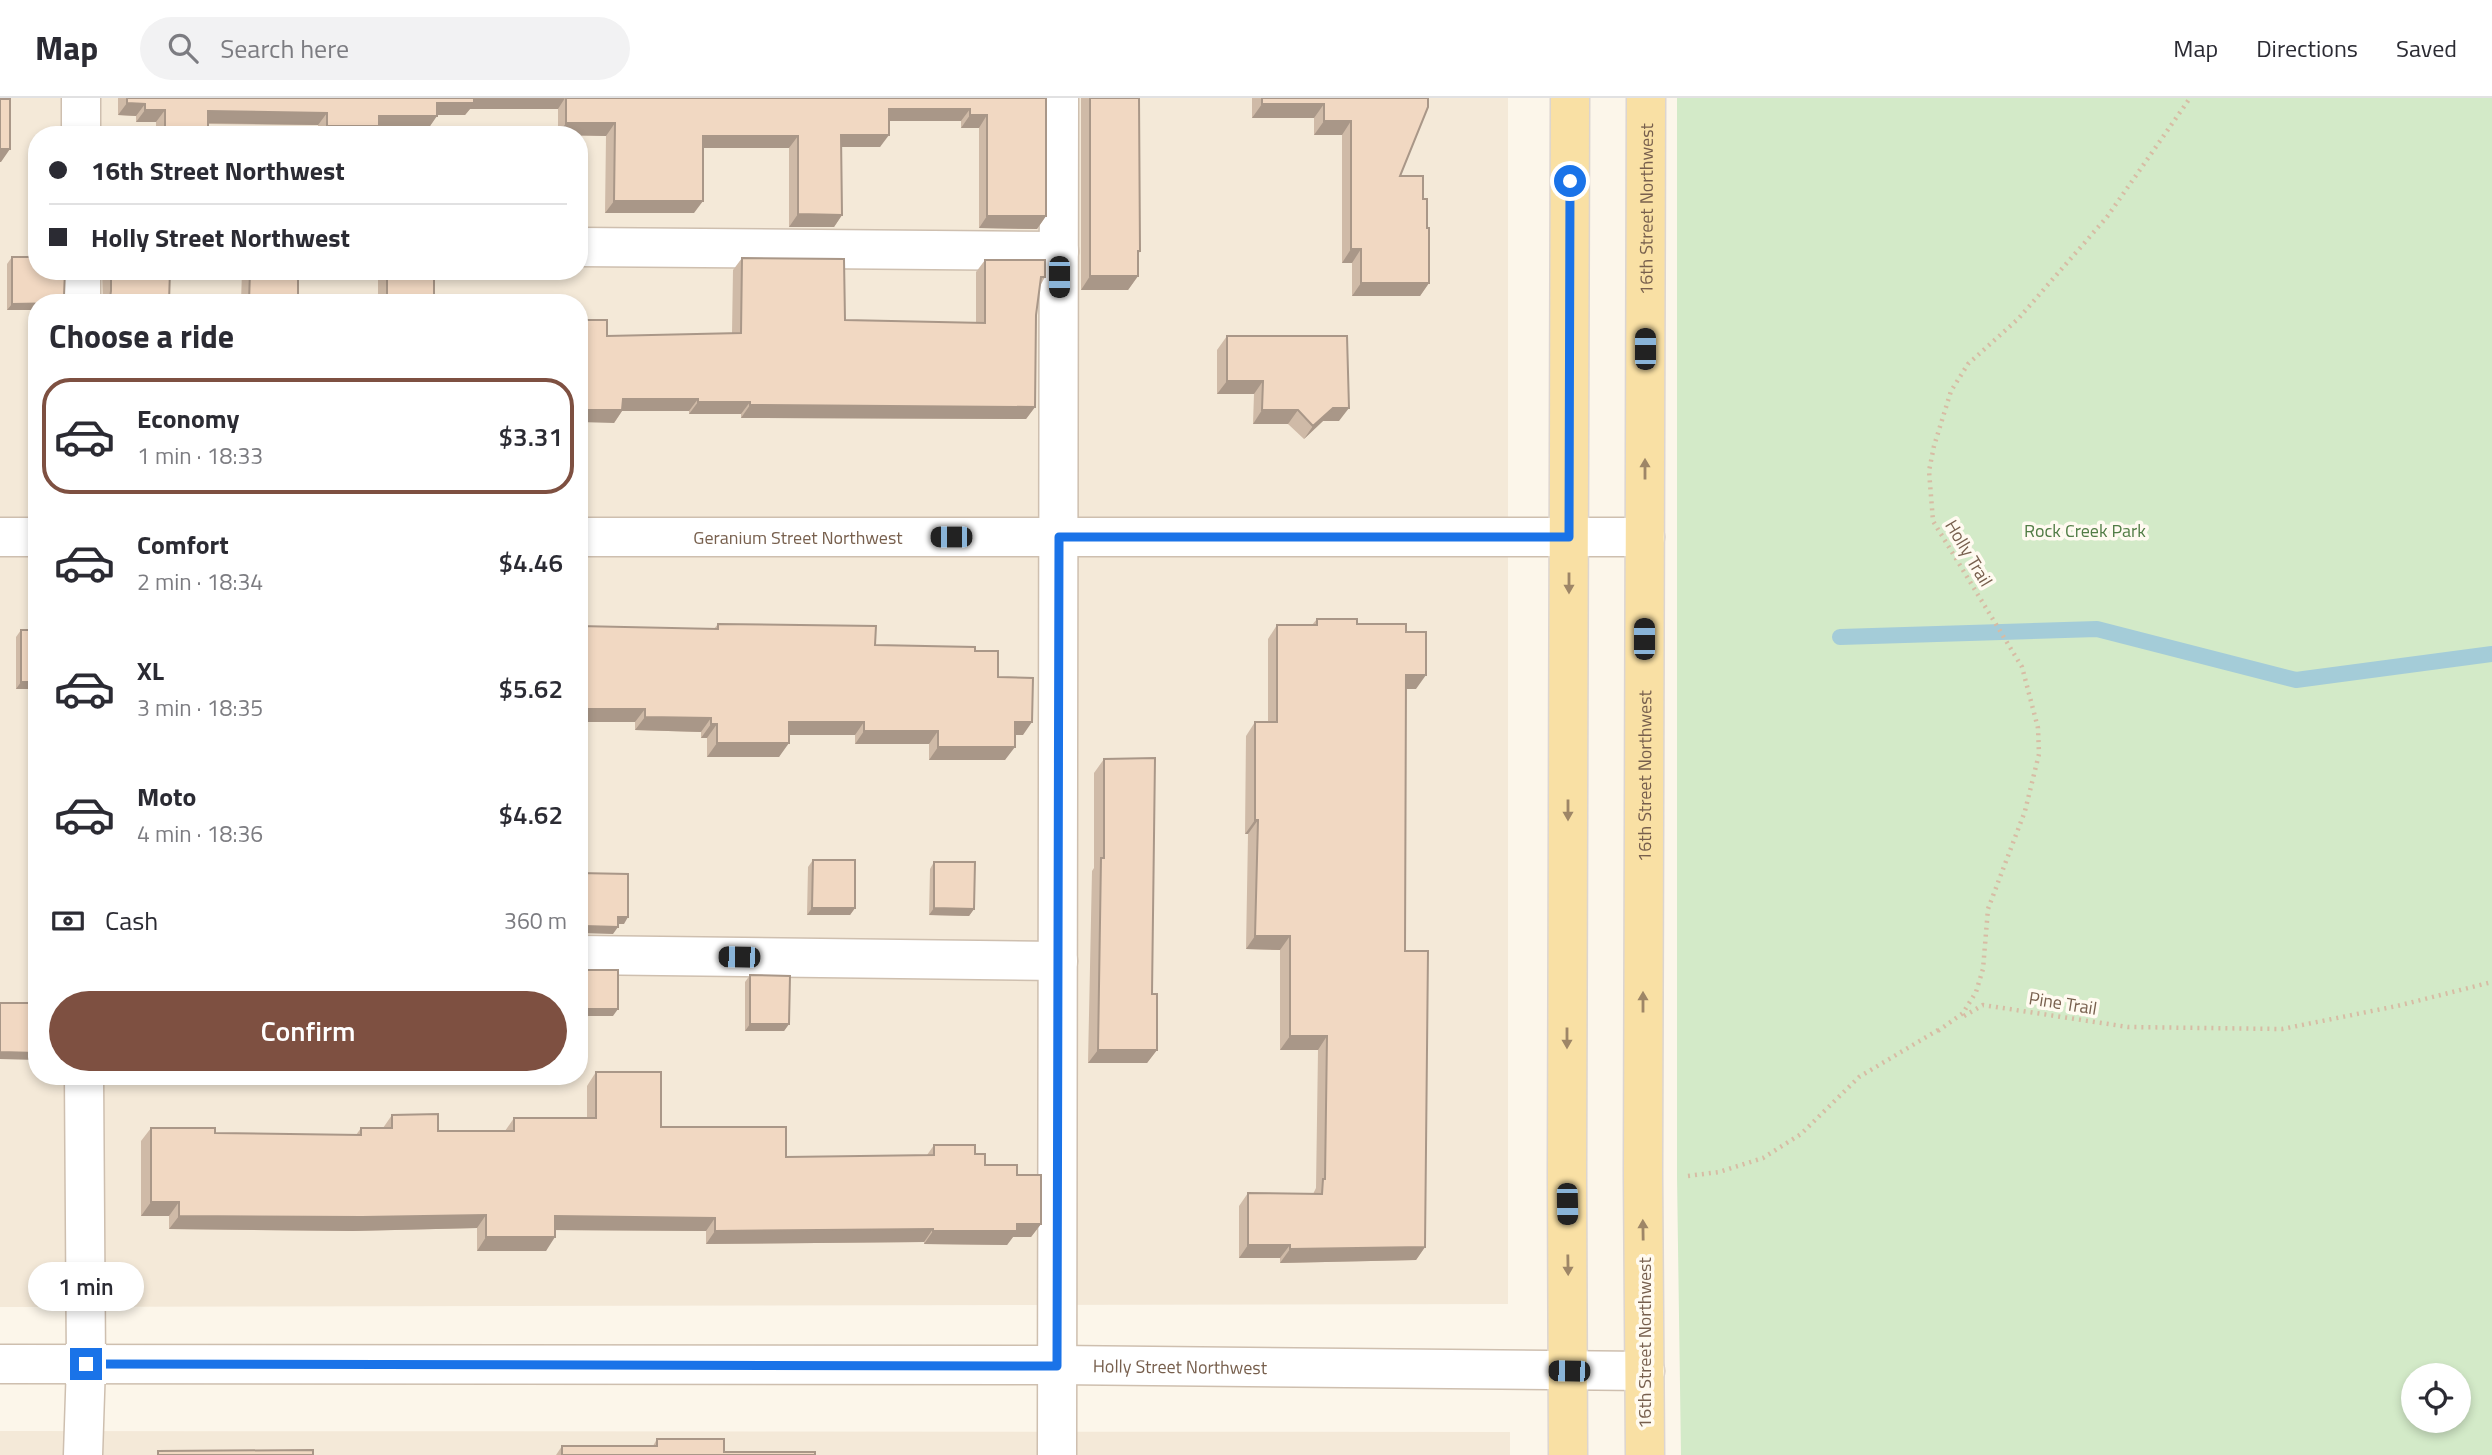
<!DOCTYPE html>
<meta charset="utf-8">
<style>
:root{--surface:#fff;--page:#f2f2f3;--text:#2b2b33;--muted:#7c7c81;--line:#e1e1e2;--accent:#7e5041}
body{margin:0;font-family:"Titillium Web",sans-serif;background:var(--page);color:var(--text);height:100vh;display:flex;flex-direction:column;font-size:26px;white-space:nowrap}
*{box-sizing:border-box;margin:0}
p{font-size:23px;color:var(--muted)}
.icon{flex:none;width:38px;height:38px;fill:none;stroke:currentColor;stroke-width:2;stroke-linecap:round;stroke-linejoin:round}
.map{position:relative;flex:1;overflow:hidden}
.drawer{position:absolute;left:28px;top:196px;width:560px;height:791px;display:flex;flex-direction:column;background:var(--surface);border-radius:28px;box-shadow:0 4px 10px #0003}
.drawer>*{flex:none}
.banner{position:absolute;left:28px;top:28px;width:560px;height:154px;border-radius:28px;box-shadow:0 4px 10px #0003;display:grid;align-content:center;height:154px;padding:0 21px;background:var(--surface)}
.fabs{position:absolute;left:2401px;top:1265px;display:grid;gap:14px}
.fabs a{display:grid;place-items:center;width:70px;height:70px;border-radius:50%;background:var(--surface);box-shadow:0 4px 10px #0003;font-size:35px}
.end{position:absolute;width:32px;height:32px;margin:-16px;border:9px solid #1a73e8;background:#fff;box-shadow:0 0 0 4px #fff}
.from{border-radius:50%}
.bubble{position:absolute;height:49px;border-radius:24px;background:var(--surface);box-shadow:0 4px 10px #0003;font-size:23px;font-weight:600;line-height:49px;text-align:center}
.car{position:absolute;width:21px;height:42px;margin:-21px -10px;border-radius:9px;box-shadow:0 0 5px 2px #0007;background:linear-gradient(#222 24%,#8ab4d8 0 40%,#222 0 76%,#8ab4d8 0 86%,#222 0)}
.banner b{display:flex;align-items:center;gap:24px;height:66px;font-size:26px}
.banner b+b{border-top:2px solid var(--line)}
.banner i{width:18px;height:18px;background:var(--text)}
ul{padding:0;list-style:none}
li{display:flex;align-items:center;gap:21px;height:116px;margin:0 14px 10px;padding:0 7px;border:4px solid transparent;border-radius:28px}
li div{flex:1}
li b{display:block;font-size:26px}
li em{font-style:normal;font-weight:600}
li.active{border-color:var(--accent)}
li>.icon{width:63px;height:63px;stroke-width:1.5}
h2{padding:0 21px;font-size:32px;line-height:84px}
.pay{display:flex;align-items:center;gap:18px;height:77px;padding:0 21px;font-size:26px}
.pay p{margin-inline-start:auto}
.action{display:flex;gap:14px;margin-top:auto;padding:14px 21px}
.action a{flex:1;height:80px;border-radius:42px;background:var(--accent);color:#fff;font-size:28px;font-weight:600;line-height:80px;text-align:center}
header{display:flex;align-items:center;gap:42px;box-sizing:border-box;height:98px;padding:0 35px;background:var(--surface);border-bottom:2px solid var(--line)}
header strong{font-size:33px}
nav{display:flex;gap:38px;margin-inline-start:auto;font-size:24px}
.search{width:490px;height:63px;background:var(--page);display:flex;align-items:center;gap:18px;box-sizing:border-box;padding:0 24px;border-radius:38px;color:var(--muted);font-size:26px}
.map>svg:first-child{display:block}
.residential{fill:#f4e9d8;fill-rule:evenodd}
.green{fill:#d3eac8;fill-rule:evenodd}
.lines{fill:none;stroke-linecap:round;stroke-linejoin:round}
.stream{stroke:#a4ccd8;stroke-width:16}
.minor-casing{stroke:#cebfaf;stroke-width:41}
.major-casing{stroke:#dcd5d1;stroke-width:41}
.path{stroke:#d7bca4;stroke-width:4.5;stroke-dasharray:2 5;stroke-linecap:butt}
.minor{stroke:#fff;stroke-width:38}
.major{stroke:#f9e0a4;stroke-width:38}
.wall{fill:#cfbaa7}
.shaded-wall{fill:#a99788}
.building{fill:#f1d8c2;stroke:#a99788;stroke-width:2}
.oneway{fill:#9e8667}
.route{stroke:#1a73e8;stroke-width:9}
.labels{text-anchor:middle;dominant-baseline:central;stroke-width:7;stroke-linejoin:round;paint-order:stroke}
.street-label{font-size:18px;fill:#775f4d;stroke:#fffaf0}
.park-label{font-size:18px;fill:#517c45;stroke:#fffaf0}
</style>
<header>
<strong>Map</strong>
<div class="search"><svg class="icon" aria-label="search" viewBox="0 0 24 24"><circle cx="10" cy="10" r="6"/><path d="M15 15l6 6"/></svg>Search here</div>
<nav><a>Map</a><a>Directions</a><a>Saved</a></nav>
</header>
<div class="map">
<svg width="2492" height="1357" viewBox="0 0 2492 1357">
<rect width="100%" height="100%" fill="#fcf6ea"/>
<path class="residential" d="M 0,0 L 1508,0 L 1508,1206 L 0,1209 ZM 37,37 L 579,37 L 579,173 L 37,173 ZM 37,205 L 579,205 L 579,978 L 37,978 Z
M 0,1333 L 1510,1334 L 1510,1357 L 0,1357 Z"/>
<path class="green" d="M 1677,0 L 2492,0 L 2492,1357 L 1681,1357 L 1677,1079 ZM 2413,1278 L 2459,1278 L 2459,1323 L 2413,1323 Z"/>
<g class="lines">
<path class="stream" d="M 1840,539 L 2097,531 L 2296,582 L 2492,556"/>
<defs>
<g id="minor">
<path d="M 81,0 L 81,37"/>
<path d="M 579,149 L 1059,153"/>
<path d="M 81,173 L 81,205"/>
<path d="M 0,439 L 37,439"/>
<path id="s1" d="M 579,439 L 1645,439"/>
<path d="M 579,857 L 1058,863"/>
<path id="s2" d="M 0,1266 L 1057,1267 L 1645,1273"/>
<path d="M 83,1357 L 86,1266 L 84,978"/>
<path d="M 1057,1357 L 1059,0"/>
</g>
<g id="major">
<path d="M 1568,1357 L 1567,1078 L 1570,0"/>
<path id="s3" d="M 1645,1357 L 1643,1077 L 1646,0"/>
</g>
</defs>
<use href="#minor" class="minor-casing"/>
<use href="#major" class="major-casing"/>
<path class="path" d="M 1964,918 L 1983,907 L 2128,929 L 2282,931 L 2397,908 L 2492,884
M 1938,933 L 1963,915 L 1976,894 L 1983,871 L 1988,811 L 2025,713 L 2039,656 L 2038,630 L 2022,569 L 1933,423 L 1929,373 L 1934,348 L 1951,293 L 1968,266 L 2018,221 L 2107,119 L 2190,0
M 1688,1078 L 1719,1074 L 1763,1060 L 1801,1036 L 1859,979 L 1938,932"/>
<use href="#minor" class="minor"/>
<use href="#major" class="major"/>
</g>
<path class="wall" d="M 118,0 L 1046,0 L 1046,118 L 1037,131 L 979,130 L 979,30 L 961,30 L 961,23 L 889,23 L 880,49 L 841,49 L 842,117 L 834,129 L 789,129 L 789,50 L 703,50 L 694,115 L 605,115 L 606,38 L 558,37 L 558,11 L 470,11 L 465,17 L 437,17 L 428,31 L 377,31 L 373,37 L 318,37 L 318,27 L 208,26 L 203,37 L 156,37 L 156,24 L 136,24 L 136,18 L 118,17 Z
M 1081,0 L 1139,0 L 1140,153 L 1138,157 L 1138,178 L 1128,192 L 1081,192 Z
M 1252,0 L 1428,0 L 1400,78 L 1423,101 L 1427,130 L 1429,185 L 1420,198 L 1352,198 L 1352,165 L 1342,165 L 1342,37 L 1314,37 L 1314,20 L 1252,20 Z
M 12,159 L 64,198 L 37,212 L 7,212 L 7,166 Z
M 742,160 L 845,222 L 976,225 L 976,174 L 985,162 L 1045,179 L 1040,188 L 1036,217 L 1035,309 L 1026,321 L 741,320 L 741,316 L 689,316 L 689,313 L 622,313 L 614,325 L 607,238 L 732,235 L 733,172 Z
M 102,173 L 170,173 L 169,204 L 241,204 L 242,173 L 298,173 L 298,203 L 378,204 L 378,173 L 434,173 L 434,205 L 103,205 Z
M 1227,238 L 1339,323 L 1323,323 L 1304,341 L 1288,326 L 1253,326 L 1254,296 L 1217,296 L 1217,252 Z
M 1317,521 L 1357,526 L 1406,534 L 1416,591 L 1406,591 L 1405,853 L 1425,1149 L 1416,1162 L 1280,1165 L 1280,1160 L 1239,1160 L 1239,1108 L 1248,1095 L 1313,1096 L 1316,1090 L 1318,952 L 1280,952 L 1280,852 L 1246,851 L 1248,736 L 1245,736 L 1246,638 L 1255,624 L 1268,624 L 1268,541 L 1277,527 L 1312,527 Z
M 718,526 L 875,547 L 975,553 L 998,579 L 1023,637 L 1015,637 L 1005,662 L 929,662 L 929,646 L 855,646 L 855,637 L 789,637 L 779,659 L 707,659 L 707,640 L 701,640 L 701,634 L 635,632 L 635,624 L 579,624 L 714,531 Z
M 21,532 L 37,591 L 16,591 L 16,539 Z
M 1104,661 L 1152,896 L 1157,952 L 1147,965 L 1088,965 L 1092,773 L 1094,770 L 1094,675 Z
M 813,762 L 855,810 L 850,817 L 807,817 L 808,769 Z
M 934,764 L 974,811 L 969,818 L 929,817 L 930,771 Z
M 750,877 L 789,926 L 784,933 L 745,933 L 745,884 Z
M 596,974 L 661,1029 L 786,1059 L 927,1057 L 934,1047 L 975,1056 L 985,1067 L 1017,1077 L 1041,1126 L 1031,1139 L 1013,1139 L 1007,1147 L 924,1146 L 924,1144 L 706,1146 L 706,1133 L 555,1132 L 546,1153 L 477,1153 L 477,1130 L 353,1133 L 169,1131 L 169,1118 L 141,1118 L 141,1043 L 151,1030 L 215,1035 L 356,1037 L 361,1030 L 383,1030 L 392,1017 L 438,1033 L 505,1033 L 514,1020 L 587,1020 L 587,988 Z
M 657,1341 L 724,1354 L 815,1357 L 556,1357 L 562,1348 L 653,1348 Z"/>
<path class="shaded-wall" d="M 472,0 L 565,0 L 558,11 L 470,11 L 465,17 L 428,17 L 437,5 Z
M 127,5 L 145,6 L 136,18 L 118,17 Z
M 1262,6 L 1324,6 L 1314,20 L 1252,20 Z
M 889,11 L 970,11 L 961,23 L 880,23 Z
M 145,12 L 165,12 L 156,24 L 136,24 Z
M 208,13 L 327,15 L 318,27 L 199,25 Z
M 970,17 L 987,17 L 979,30 L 961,30 Z
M 379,18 L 437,18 L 428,31 L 377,31 L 373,37 L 321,37 L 327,28 Z
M 1324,23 L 1351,23 L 1342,37 L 1314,37 Z
M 566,25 L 615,25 L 606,38 L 558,37 Z
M 165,29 L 208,29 L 203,37 L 160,37 Z
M 841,37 L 889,37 L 880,49 L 832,49 Z
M 703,38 L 798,38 L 789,50 L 694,50 Z
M 0,51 L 10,51 L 1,64 L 0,64 Z
M 614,103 L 703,103 L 694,115 L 605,115 Z
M 798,116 L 842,117 L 834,129 L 789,129 Z
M 987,118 L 1046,118 L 1037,131 L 979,130 Z
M 1351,151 L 1361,151 L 1352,165 L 1342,165 Z
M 1090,178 L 1138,178 L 1128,192 L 1081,192 Z
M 1361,185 L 1429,185 L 1420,198 L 1352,198 Z
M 110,200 L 114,200 L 111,205 L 106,205 Z
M 12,206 L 37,206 L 37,212 L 7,212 Z
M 1227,283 L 1263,283 L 1254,296 L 1217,296 Z
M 623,301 L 698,301 L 689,313 L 622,313 L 614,325 L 579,324 L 579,312 Z
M 698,304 L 750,304 L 741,316 L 689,316 Z
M 750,307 L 1035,309 L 1026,321 L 741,320 Z
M 1333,310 L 1349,310 L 1339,323 L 1323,323 L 1304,341 L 1313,328 Z
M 1262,312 L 1298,312 L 1288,326 L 1253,326 Z
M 1406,577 L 1426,577 L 1416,591 L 1397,591 Z
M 21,584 L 37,584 L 37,591 L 16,591 Z
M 579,611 L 645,611 L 635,624 L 579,624 Z
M 645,619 L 711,620 L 701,634 L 635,632 Z
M 789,624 L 864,624 L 855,637 L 779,637 Z
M 1015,624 L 1032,624 L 1023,637 L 1005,637 Z
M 711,626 L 717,626 L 707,640 L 701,640 Z
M 864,633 L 938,633 L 929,646 L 855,646 Z
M 717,645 L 789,645 L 779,659 L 707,659 Z
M 938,649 L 1015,649 L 1005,662 L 929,662 Z
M 1255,722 L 1258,722 L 1248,736 L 1245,736 Z
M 812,810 L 855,810 L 850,817 L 807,817 Z
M 934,810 L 974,811 L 969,818 L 929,817 Z
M 618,819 L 628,819 L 624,826 L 613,826 Z
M 584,828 L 618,829 L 613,836 L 579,835 L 579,829 Z
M 1255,838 L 1290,838 L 1280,852 L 1246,851 Z
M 579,911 L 618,911 L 613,918 L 579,918 Z
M 750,926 L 789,926 L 784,933 L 745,933 Z
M 1290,938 L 1327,938 L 1318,952 L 1280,952 Z
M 1098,952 L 1157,952 L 1147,965 L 1088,965 Z
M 0,954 L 37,955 L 37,962 L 0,961 Z
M 151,1104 L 179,1104 L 169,1118 L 141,1118 Z
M 486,1117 L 477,1130 L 353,1133 L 169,1131 L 179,1118 Z
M 555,1118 L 715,1120 L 706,1133 L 546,1132 Z
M 1017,1126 L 1041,1126 L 1031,1139 L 1013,1139 L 1007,1147 L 924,1146 L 933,1133 Z
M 933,1131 L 924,1144 L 706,1146 L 715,1133 Z
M 486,1139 L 555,1139 L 546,1153 L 477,1153 Z
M 1248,1147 L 1290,1147 L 1280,1160 L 1239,1160 Z
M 1425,1149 L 1416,1162 L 1280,1165 L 1290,1151 Z"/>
<path class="building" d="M 127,0 L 474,0 L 474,5 L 437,5 L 437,18 L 379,18 L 379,28 L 327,28 L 327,15 L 208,13 L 208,29 L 165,29 L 165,12 L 145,12 L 145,6 L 127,5 Z
M 566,0 L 1046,0 L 1046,118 L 987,118 L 987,17 L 970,17 L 970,11 L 889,11 L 889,37 L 841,37 L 842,117 L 798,116 L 798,38 L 703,38 L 703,103 L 614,103 L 615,25 L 566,25 Z
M 1090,0 L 1139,0 L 1140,153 L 1138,153 L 1138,178 L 1090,178 Z
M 1262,0 L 1428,0 L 1428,9 L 1400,78 L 1423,78 L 1423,101 L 1427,101 L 1427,130 L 1429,130 L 1429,185 L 1361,185 L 1361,151 L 1351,151 L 1351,23 L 1324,23 L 1324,6 L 1262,6 Z
M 0,1 L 10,1 L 10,51 L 0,51 Z
M 12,159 L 37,159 L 37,173 L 65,173 L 64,198 L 66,205 L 12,206 Z
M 742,160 L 844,161 L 845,222 L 985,225 L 985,162 L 1045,162 L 1045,179 L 1041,179 L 1036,217 L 1035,309 L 750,307 L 750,304 L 698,304 L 698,301 L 623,301 L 622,312 L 579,312 L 579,222 L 607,222 L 607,238 L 741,235 Z
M 111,173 L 170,173 L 169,204 L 249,204 L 250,173 L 298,173 L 298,203 L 387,204 L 387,173 L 434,173 L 434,205 L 114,205 L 114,200 L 110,200 L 111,193 Z
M 1227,238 L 1347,238 L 1349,310 L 1333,310 L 1313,328 L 1298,312 L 1262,312 L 1263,283 L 1227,283 Z
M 1317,521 L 1357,521 L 1357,526 L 1406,526 L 1406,534 L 1426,534 L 1426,577 L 1406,577 L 1405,853 L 1428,853 L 1425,1149 L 1290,1151 L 1290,1147 L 1248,1147 L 1248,1095 L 1322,1096 L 1323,1081 L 1325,1081 L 1327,938 L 1290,938 L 1290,838 L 1255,838 L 1258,722 L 1255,722 L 1255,624 L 1277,624 L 1277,527 L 1317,527 Z
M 718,526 L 876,528 L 875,547 L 975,549 L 975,553 L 998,553 L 998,579 L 1033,580 L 1032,624 L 1015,624 L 1015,649 L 938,649 L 938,633 L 864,633 L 864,624 L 789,624 L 789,645 L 717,645 L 717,626 L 711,626 L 711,620 L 645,619 L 645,611 L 579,611 L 579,528 L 718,531 Z
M 21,532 L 37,532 L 37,584 L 21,584 Z
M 1155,660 L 1152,896 L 1157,896 L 1157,952 L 1098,952 L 1101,760 L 1104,760 L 1104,661 Z
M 813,762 L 855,762 L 855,810 L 812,810 Z
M 934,764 L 975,764 L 974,811 L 934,810 Z
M 579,775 L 628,776 L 628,819 L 618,819 L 618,829 L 584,828 L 579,829 Z
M 579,871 L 584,872 L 618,872 L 618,911 L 579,911 Z
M 750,877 L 790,878 L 789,926 L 750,926 Z
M 0,905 L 37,905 L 37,955 L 0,954 Z
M 596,974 L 661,974 L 661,1029 L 786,1029 L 786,1059 L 934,1057 L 934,1047 L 975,1047 L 975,1056 L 985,1056 L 985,1067 L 1017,1067 L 1017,1077 L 1041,1077 L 1041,1126 L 1017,1126 L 1017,1133 L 933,1133 L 933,1131 L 715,1133 L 715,1120 L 555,1118 L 555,1139 L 486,1139 L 486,1117 L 362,1119 L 179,1118 L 179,1104 L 151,1104 L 151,1030 L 215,1030 L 215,1035 L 361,1037 L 361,1030 L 392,1030 L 392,1017 L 438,1016 L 438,1033 L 514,1033 L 514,1020 L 596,1020 Z
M 657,1341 L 724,1341 L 724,1354 L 815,1354 L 815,1357 L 562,1357 L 562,1348 L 657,1348 Z
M 313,1352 L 313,1357 L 158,1357 L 158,1353 Z"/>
<defs><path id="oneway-solid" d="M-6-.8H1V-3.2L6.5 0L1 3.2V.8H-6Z" transform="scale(1.75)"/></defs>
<g class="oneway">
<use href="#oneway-solid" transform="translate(1645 371) rotate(-90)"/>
<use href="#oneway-solid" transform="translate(1569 485) rotate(90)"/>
<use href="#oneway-solid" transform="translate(1568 712) rotate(90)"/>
<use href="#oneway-solid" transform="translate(1643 904) rotate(-90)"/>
<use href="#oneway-solid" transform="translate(1567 940) rotate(90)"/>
<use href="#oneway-solid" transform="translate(1643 1132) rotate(-91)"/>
<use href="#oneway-solid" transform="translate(1568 1167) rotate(89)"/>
</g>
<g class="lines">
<path class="route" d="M 86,1266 L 1057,1268 L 1059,439 L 1569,439 L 1570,83"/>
</g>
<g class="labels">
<g class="street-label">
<text stroke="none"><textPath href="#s3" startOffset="1246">16th Street Northwest</textPath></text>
<text stroke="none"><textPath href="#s1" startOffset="219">Geranium Street Northwest</textPath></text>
<text transform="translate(1969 455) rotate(59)">Holly Trail</text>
<text stroke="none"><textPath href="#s3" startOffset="679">16th Street Northwest</textPath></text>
<text transform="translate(2063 905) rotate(9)">Pine Trail</text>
<text transform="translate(1644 1245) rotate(-90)">16th Street Northwest</text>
<text stroke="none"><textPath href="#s2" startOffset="1180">Holly Street Northwest</textPath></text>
</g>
<g class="park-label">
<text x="2085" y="432">Rock Creek Park</text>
</g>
</g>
</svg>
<div class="fabs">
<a><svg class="icon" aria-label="locate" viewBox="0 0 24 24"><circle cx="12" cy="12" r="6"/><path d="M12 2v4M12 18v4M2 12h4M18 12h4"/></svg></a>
</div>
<i class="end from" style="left:1570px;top:83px"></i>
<i class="end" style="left:86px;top:1266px"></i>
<div class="bubble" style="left:28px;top:1164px;width:116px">1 min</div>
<i class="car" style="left:1059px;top:179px;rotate:180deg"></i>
<i class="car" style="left:1645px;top:251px;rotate:0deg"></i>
<i class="car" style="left:951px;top:439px;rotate:270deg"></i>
<i class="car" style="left:1644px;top:541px;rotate:0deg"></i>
<i class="car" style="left:739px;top:859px;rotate:271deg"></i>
<i class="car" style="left:1567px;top:1106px;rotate:179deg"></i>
<i class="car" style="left:1569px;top:1273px;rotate:271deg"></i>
<div class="banner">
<b><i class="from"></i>16th Street Northwest</b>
<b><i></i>Holly Street Northwest</b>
</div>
<section class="drawer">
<h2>Choose a ride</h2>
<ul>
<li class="active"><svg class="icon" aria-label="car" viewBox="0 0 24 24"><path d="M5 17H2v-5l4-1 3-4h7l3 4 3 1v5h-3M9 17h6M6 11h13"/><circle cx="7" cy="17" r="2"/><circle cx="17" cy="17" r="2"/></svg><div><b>Economy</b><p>1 min · 18:33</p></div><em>$3.31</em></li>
<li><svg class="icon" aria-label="car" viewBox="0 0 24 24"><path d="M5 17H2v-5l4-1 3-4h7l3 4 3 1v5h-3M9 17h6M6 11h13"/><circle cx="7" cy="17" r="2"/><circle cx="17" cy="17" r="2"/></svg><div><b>Comfort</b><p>2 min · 18:34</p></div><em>$4.46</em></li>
<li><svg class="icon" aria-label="car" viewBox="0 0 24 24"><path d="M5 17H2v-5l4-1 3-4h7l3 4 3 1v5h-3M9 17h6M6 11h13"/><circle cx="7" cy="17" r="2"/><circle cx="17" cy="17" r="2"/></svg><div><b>XL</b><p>3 min · 18:35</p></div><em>$5.62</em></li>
<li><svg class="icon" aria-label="car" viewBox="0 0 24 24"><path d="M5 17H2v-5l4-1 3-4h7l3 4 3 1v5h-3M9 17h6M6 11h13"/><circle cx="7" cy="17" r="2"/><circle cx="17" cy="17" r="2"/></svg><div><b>Moto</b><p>4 min · 18:36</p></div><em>$4.62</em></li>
</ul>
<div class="pay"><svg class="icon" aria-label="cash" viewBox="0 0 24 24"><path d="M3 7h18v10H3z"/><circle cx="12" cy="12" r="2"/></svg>Cash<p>360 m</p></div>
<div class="action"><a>Confirm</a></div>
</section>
</div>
